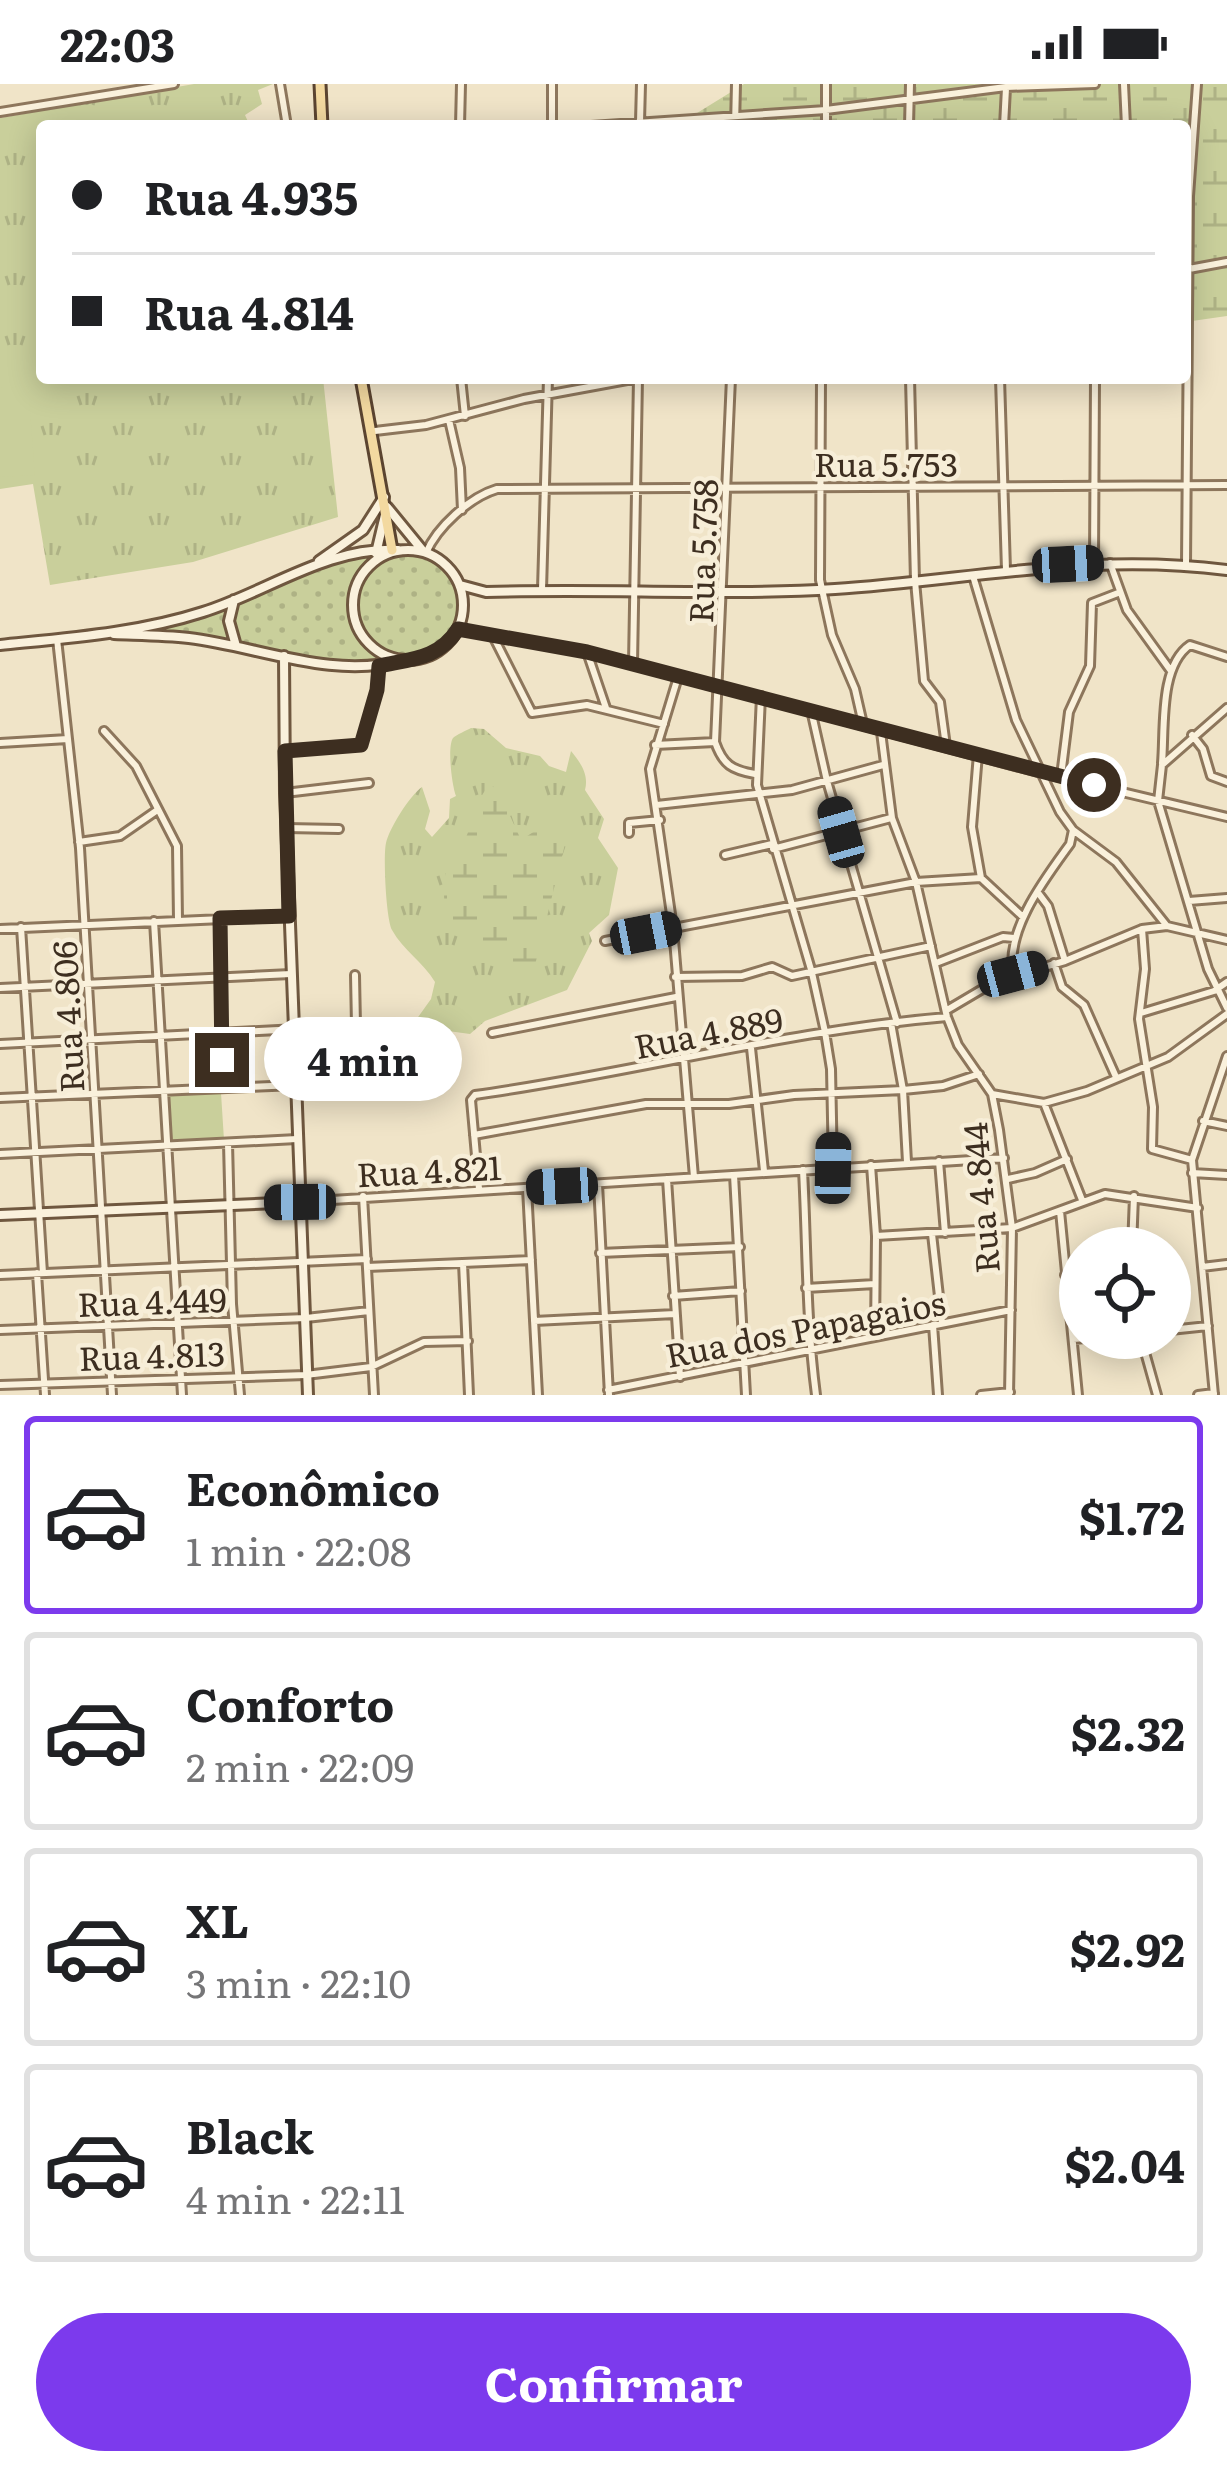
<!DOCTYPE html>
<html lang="pt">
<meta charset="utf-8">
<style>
:root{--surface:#fff;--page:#f6f6f6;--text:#202124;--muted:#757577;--line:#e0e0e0;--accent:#7c3aed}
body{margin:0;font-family:Literata,serif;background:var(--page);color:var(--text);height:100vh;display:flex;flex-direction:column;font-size:45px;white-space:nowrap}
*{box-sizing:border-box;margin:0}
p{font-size:39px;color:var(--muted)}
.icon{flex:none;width:66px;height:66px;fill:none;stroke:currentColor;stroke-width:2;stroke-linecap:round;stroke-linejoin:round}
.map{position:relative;height:1311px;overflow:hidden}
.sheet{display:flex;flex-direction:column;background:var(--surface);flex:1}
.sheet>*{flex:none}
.guide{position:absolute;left:36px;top:36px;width:1155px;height:264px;border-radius:12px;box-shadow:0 6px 30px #0003;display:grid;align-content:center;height:264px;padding:0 36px;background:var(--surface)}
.fabs{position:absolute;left:1059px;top:1143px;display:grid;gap:24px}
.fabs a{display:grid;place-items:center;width:132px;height:132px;border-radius:50%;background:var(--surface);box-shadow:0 6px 30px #0003;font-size:60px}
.end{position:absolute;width:54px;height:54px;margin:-27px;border:15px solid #3d2e20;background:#fff;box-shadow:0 0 0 6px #fff}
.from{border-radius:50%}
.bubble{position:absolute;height:84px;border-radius:42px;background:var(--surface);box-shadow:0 6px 30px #0003;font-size:39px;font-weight:700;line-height:84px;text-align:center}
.car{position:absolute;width:36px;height:72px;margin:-36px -18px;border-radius:15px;box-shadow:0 0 9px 3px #0007;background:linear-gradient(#222 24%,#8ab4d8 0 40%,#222 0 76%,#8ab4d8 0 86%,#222 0)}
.guide b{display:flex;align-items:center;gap:42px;height:114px;font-size:45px}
.guide b+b{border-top:3px solid var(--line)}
.guide i{width:30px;height:30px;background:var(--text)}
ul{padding:21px 0 0;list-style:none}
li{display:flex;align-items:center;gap:36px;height:198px;margin:0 24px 18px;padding:0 12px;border:6px solid var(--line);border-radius:12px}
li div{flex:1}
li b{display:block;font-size:45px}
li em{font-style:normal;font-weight:700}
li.current{border-color:var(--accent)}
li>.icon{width:108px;height:108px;stroke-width:1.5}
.cta{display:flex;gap:24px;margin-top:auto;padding:24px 36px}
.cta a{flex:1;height:138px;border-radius:72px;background:var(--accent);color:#fff;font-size:48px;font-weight:700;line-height:138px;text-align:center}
.status{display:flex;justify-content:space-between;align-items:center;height:84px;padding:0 60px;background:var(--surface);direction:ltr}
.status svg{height:33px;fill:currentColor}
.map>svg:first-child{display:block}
.grass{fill:url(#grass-tufts)}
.wetland{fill:url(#wetland-marsh)}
.park{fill:url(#park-dots)}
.garden{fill:#c9cf9b}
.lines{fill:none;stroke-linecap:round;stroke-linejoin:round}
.street-casing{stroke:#8d765c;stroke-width:12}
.secondary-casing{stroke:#6f573f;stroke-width:14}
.primary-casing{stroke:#5b4430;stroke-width:15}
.street{stroke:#faf1dc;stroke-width:6}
.secondary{stroke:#faf1dc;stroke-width:8}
.primary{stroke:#f3d9a0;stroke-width:9}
.route{stroke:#3d2e20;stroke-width:15}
.labels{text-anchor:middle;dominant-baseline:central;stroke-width:9;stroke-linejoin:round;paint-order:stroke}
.street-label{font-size:33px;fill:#3d2e20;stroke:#f7eed8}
</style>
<div class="status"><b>22:03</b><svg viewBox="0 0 49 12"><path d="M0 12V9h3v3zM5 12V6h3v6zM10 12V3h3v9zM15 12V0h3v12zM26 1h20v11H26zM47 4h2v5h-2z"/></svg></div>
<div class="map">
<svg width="1227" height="1311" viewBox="0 0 1227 1311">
<defs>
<pattern id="grass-tufts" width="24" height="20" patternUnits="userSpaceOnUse" patternTransform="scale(3)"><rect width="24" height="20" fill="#c9cf9b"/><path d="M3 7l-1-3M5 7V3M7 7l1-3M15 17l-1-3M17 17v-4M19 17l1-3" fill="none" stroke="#aeb285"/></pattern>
<pattern id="wetland-marsh" width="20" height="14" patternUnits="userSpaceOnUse" patternTransform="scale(3)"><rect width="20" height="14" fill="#c9cf9b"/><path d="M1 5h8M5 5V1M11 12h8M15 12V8" fill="none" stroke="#aeb285"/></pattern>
<pattern id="park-dots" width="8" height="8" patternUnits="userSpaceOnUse" patternTransform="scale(3)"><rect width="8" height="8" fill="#c9cf9b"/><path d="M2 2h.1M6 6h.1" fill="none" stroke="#aeb285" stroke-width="1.8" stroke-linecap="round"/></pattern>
</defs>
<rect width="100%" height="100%" fill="#f0e4c8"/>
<path class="grass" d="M 194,0 L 273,0 L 258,6 L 262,20 L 245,31 L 250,42 L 42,42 L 42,294 L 323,294 L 338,433 L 193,478 L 50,501 L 33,400 L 0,405 L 0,34 Z
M 471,644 L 484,645 L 506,664 L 540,672 L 549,682 L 566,688 L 571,667 C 581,679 589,691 585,706 L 604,735 L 598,754 L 618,784 L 609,831 L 589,849 L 592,857 L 567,906 L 485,937 L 470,950 L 448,947 L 416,936 L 431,915 L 435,898 C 423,878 403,866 392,846 C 386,835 383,772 386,759 C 389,745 410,711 422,703 L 430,727 L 425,745 L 432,753 L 449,734 L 450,715 L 456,712 C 452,702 447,663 453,654 C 456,651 467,646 471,644 Z"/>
<path class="wetland" d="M 744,0 L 1227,0 L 1227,232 L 1185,238 L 1185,42 L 676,42 Z
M 491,700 L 502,714 L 521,756 L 552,736 L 563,739 L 567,752 L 534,885 C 501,892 501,882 478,862 C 472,855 461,853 455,846 C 441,833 441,789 451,774 C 456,765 463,760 467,751 C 475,733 476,714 491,700 Z"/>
<path class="park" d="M 398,466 C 470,464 488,553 426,573 C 356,596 279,563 209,554 C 173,549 135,551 99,549 L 194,537 L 328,481 Z"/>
<path class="garden" d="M 28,302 L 35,391 L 0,393 L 0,304 Z
M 221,1009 L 224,1056 L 168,1059 L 166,1012 Z"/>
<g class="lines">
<defs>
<path id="street" d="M 280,0 L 287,42
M 552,0 L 552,42
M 1124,0 L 1126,42
M 0,28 L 174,0
M 640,38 L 641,0
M 460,42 L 461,0
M 591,42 L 826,26 L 1006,3 L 1095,0
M 735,42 L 736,0
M 826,42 L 826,0
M 909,42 L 910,0
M 1004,42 L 1006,4
M 1189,185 L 1227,178
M 461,294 L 465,332
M 731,294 L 715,658 C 723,681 732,686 755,690
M 821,294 L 820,496 L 832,551 L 855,605 L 863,640
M 910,294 L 915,497 L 924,597 L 940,618 L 946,662
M 1000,294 L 1006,486
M 449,336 L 460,384 L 462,426
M 375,347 L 426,341 L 524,315 L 638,294
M 426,469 C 437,443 470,413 497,405 L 1227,401
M 1094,479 L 1095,294
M 1110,479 L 1127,526 L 1171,587
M 1186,481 L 1189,112 L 1197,0
M 973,492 L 1016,636 L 1060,728 L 1073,746 L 1116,778 L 1167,842
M 542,506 L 548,294
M 458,545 L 587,568 L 1038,688 L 1227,733
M 492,550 L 532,629 L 587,621 L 664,640
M 57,555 L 80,764 L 112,1311
M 587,568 L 606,624
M 633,580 L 638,294
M 678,593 L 650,685 L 673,844 L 694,1093
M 761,612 L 757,701 L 812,889 L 825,948 L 831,985 L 833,1084
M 1227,624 L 1162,681 L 1158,717 L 1208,885 L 1227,924
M 811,626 L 827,697 L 897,939
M 104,647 L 136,682 L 177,762 L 178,836
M 881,648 L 892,734 L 916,798 L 947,933 L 958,961 L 992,1010 L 999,1046 L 1012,1144 L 1009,1311
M 1192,651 L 1203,665 L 1211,692 L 1227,698
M 0,659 L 68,655
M 655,661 L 715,658
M 285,666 L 361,661 L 377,606 L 379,582
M 978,670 L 972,743 L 981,794
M 1162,679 C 1165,644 1159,582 1190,561 L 1227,573
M 1061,692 L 1069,628 L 1090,582 L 1092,519 L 1118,509
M 285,709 L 369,699
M 657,721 L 792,706 L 883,681
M 286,744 L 339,745
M 629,749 L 629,739 L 660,736
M 79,758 L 120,752 L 156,727
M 773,765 L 891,734
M 725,771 L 772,760
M 1039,810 L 1048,822 L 1065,877
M 1189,817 L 1227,814
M 220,834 L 223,1004
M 154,837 L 182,1311
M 21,843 L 43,1189
M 0,845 L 289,832
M 1142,845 L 1145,885 L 1139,935 L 1153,1023 L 1152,1065 L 1192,1076
M 605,857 L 916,798 L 981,794 L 1023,833
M 936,879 L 1003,853 L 1014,854
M 1054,879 L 1062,903 L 1084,921 L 1116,993
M 1013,890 C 1006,845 1044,796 1070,760 L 1073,746
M 355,891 L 357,992
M 675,893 L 742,892 L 772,883 L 792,892 L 931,862
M 0,904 L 291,890
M 947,926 L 996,897 L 1065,877 L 1142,845 L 1167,842 L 1227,856
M 1141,929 L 1214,907 L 1227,898
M 891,939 L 903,1006 L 907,1078
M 492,949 L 676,913
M 0,960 L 356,942
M 751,964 L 764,1087
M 992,1010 L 1044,1019 L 1087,1007 L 1168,973 L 1227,930
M 0,1014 L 295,1001
M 1044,1019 L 1082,1116
M 1203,1037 L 1227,1042
M 474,1051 L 646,1020 L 729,1020 L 794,1011 L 903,1006 L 943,1002 L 979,990
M 228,1059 L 232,1220 L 240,1311
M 0,1070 L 297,1055
M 939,1077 L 945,1149
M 871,1081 L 876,1152 L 875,1253
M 803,1086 C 807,1162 806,1235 816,1311
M 1192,1089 L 1227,1091
M 734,1091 L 746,1311
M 667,1095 L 680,1293
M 1008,1095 L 1035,1089 L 1067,1075
M 598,1100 L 609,1311
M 527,1104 L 538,1311
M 479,1105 L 471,1016 L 475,1011 C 633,989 789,946 947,933
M 363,1112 L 374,1311
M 300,1118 L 1004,1074
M 1060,1127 L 1078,1311
M 932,1150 L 942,1239
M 876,1152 L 1012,1144 L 1105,1110 L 1198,1124
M 1132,1164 L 1134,1112
M 600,1169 L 740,1163
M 463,1179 L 469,1311
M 367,1183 L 531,1176
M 1202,1183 L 1227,1180
M 37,1189 L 45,1311
M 0,1191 L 367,1175
M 1065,1191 L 1080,1189
M 806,1204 L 875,1200
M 673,1212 L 741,1207
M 534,1237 L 675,1230
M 933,1241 L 938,1311
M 0,1246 L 306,1234 L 369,1227
M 1170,1246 L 1208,1242
M 1141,1254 L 1157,1311
M 1073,1255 L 1086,1254
M 0,1301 L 306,1291 L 371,1283 L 424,1258 L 468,1257
M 608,1306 L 1011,1226
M 981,1311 L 1010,1308
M 1198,1311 L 1214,1309
M 1214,1311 L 1192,1076 L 1227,972"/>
<path id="secondary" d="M 387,423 L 423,467
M353 521a55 55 0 1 1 110 0a55 55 0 1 1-110 0Z
M 376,469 L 385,431
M 319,477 L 363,446 L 384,413
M 460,501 L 486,508 C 602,504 719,512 835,505 C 970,496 1090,468 1227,486
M 234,516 L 229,537 L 236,562
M 114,550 C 139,551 165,551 189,554 C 257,562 333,596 402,576
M 0,561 C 68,554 138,549 203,528 C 267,508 328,462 398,466
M 284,572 L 285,709 L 308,1311
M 0,1131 L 300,1118"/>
<path id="primary" d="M 320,0 L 322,42
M 361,294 L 392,466"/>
</defs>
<use href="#street" class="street-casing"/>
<use href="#secondary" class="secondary-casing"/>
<use href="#primary" class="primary-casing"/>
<use href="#street" class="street"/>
<use href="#secondary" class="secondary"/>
<use href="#primary" class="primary"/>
</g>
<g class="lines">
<path class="route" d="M 222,976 L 220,834 L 289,832 L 285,667 L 361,661 L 377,606 L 379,582 C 411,575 439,575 458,545 L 587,568 L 1094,701"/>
</g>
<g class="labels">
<g class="street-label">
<text x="886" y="378">Rua 5.753</text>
<text transform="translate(701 467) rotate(-88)">Rua 5.758</text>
<text transform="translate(66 933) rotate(-93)">Rua 4.806</text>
<text transform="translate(708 947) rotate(-11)">Rua 4.889</text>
<text transform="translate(429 1085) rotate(-3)">Rua 4.821</text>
<text transform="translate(979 1114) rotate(-95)">Rua 4.844</text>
<text transform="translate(152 1216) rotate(-2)">Rua 4.449</text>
<text transform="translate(805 1243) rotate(-11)">Rua dos Papagaios</text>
<text transform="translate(152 1270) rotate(-2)">Rua 4.813</text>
</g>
</g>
</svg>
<div class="fabs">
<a><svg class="icon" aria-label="locate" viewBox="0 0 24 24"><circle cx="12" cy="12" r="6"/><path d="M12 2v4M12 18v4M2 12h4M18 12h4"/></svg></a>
</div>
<i class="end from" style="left:1094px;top:701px"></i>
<i class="end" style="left:222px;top:976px"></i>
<div class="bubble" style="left:264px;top:933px;width:198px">4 min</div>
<i class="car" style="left:1068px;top:480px;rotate:87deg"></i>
<i class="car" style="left:841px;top:748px;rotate:344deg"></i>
<i class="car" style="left:646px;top:849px;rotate:79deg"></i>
<i class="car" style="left:1013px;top:890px;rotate:75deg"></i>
<i class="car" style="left:833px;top:1084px;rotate:1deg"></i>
<i class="car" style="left:562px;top:1102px;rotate:267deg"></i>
<i class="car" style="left:300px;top:1118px;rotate:269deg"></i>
<div class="guide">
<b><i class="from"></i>Rua 4.935</b>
<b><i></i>Rua 4.814</b>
</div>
</div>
<section class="sheet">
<ul>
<li class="current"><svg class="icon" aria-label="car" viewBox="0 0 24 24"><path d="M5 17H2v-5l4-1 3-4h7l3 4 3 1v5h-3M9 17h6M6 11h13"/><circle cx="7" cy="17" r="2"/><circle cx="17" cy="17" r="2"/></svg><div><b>Econômico</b><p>1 min · 22:08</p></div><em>$1.72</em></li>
<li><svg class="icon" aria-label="car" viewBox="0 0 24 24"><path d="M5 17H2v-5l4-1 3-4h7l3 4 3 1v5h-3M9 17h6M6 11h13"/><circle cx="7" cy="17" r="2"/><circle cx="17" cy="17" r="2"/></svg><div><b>Conforto</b><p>2 min · 22:09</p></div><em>$2.32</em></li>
<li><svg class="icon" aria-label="car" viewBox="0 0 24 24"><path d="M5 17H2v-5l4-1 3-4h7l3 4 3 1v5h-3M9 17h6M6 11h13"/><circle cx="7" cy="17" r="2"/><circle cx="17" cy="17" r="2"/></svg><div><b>XL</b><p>3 min · 22:10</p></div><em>$2.92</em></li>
<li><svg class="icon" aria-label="car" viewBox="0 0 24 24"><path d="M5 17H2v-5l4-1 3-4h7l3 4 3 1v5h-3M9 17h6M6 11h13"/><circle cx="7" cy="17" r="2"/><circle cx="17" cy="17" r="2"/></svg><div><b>Black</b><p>4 min · 22:11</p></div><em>$2.04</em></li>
</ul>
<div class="cta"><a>Confirmar</a></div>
</section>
